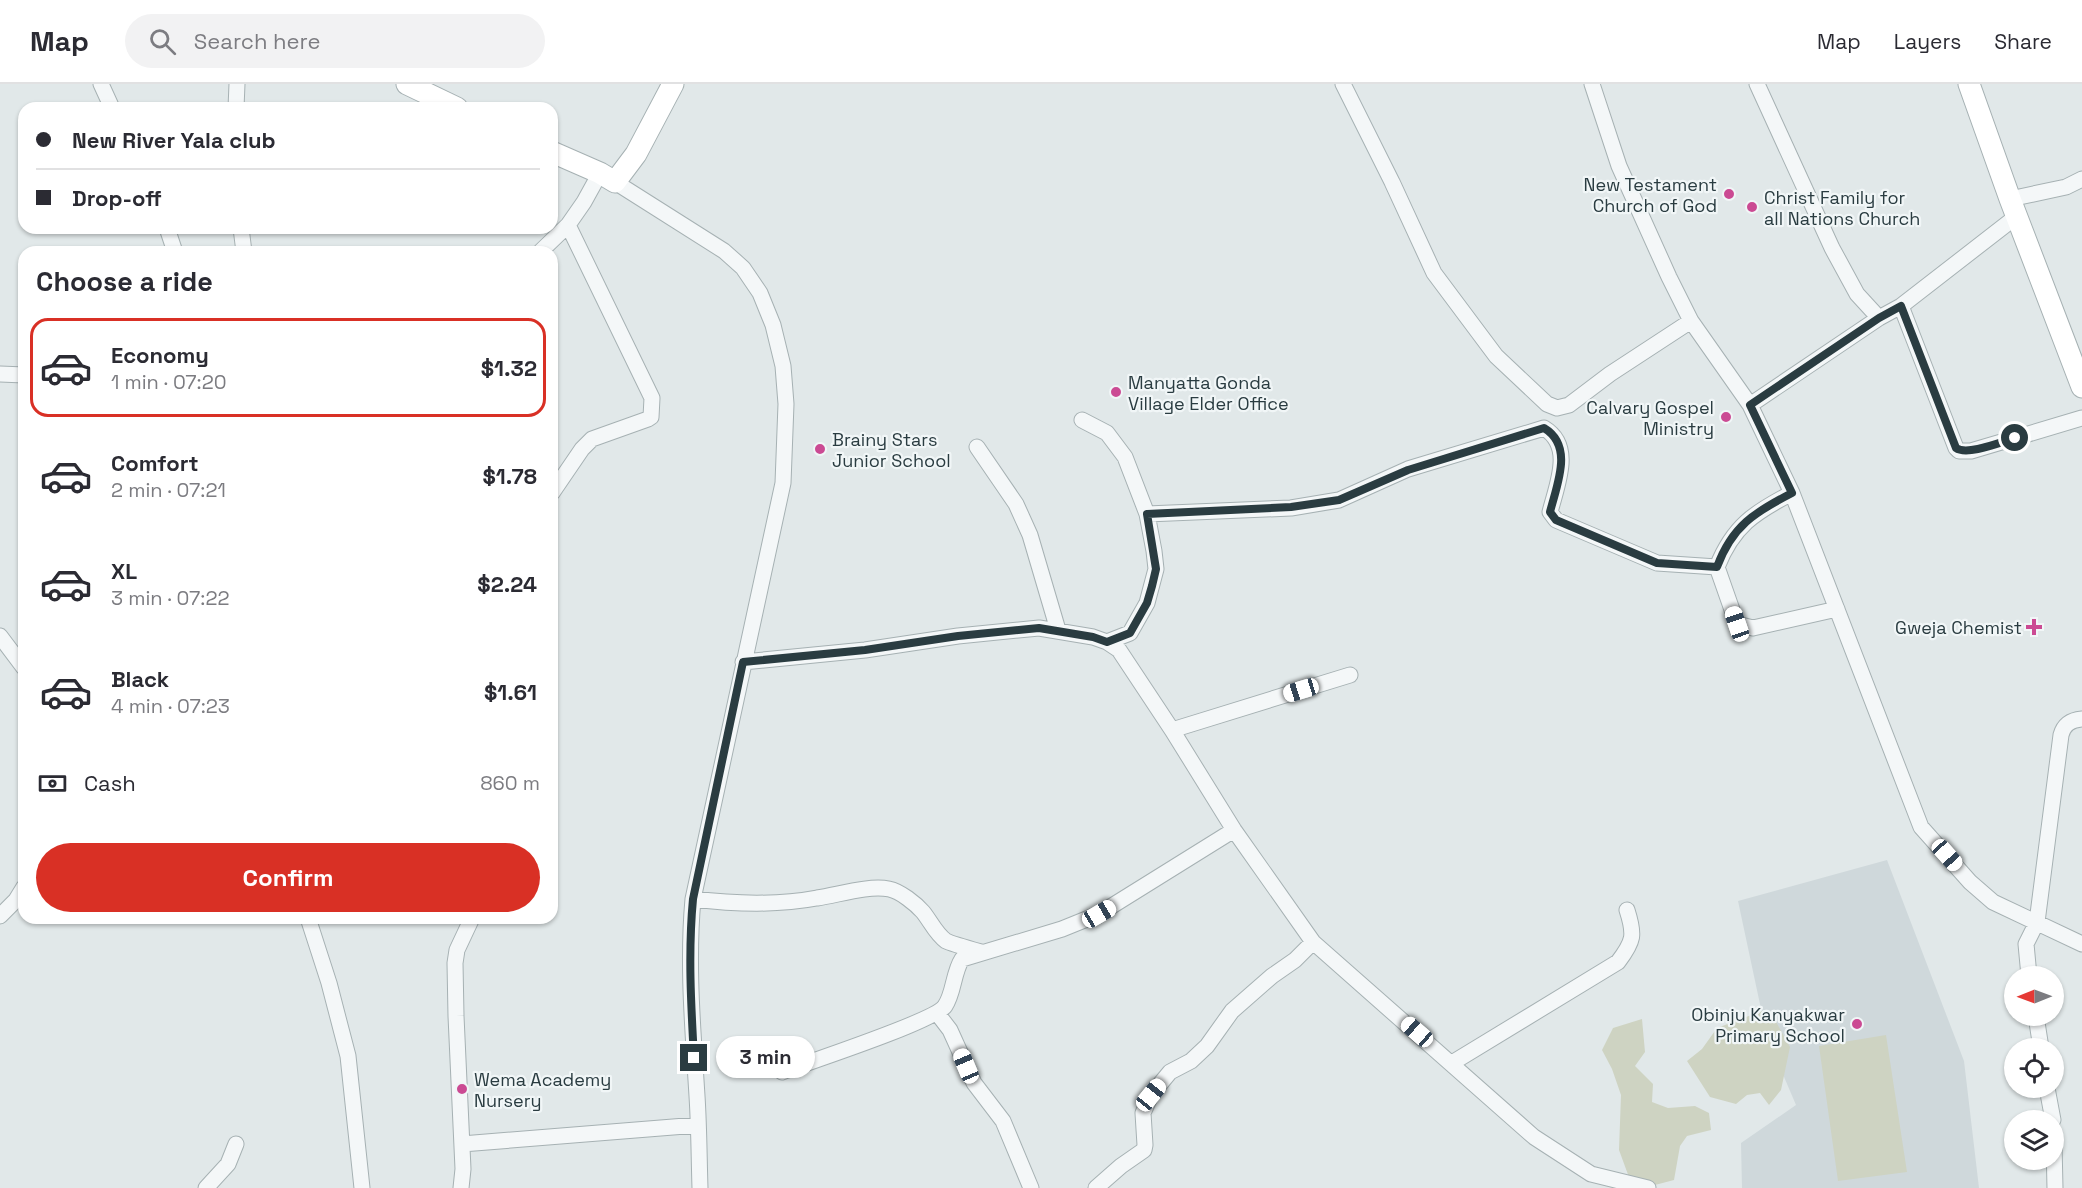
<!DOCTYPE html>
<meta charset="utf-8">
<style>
:root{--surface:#fff;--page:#f2f2f3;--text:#2b2b33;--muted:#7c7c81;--line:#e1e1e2;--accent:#d93025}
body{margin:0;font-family:"Space Grotesk",sans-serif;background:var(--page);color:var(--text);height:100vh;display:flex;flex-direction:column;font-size:22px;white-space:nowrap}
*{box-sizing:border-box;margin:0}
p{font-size:20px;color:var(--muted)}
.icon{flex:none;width:33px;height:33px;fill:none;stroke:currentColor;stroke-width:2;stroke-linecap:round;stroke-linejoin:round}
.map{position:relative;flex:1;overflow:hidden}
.details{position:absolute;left:18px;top:162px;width:540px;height:678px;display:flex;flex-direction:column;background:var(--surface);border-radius:18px;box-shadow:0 2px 4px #0004}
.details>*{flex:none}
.top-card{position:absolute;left:18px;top:18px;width:540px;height:132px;border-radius:18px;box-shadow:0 2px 4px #0004;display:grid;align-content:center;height:132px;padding:0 18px;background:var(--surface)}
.needle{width:39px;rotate:269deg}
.controls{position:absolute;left:2004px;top:882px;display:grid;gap:12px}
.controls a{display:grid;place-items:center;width:60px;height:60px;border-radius:50%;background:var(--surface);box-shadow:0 2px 4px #0004;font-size:30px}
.end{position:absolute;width:27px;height:27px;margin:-14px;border:8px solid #2a3c41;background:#fff;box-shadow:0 0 0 3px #fff}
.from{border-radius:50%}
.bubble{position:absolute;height:42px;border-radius:21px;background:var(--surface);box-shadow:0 2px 4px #0004;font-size:20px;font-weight:800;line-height:42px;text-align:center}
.car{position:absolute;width:18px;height:36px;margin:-18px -9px;border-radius:8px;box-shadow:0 0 4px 2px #0007;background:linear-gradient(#fff 24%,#345 0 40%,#fff 0 76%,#345 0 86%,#fff 0)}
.top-card b{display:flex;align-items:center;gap:21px;height:57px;font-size:22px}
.top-card b+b{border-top:2px solid var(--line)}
.top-card i{width:15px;height:15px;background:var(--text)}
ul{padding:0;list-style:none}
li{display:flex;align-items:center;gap:18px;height:99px;margin:0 12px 9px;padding:0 6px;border:3px solid transparent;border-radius:18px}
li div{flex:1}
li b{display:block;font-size:22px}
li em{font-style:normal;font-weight:800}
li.current{border-color:var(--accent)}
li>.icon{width:54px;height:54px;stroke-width:1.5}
h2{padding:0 18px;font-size:27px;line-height:72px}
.pay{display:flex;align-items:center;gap:15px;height:66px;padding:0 18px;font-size:22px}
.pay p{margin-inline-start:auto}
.cta{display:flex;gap:12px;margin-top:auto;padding:12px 18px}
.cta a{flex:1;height:69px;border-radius:36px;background:var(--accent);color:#fff;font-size:24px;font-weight:800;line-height:69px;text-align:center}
header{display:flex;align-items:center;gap:36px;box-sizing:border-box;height:84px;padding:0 30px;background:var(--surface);border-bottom:2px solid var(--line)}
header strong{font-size:28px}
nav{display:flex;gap:33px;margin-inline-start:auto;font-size:21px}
.search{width:420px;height:54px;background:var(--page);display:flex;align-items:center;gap:15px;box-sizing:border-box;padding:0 21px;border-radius:33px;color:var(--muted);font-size:22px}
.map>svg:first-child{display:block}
.built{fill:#cfd8db}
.green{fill:#ced3c2}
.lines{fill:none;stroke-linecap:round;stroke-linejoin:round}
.street-casing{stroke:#a6b1b3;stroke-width:17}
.secondary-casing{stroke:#a6b1b3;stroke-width:23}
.street{stroke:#f4f7f8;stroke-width:15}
.secondary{stroke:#fff;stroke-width:21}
.route{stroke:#2a3c41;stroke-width:8}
.poi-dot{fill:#cb4a93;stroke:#f1f6f7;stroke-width:2}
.labels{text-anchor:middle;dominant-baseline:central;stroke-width:4.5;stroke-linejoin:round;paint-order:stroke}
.poi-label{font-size:18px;fill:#2a3c41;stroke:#f1f6f7;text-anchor:end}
</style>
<header>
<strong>Map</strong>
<div class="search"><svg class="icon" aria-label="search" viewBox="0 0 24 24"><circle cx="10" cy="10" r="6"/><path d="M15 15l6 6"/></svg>Search here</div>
<nav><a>Map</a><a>Layers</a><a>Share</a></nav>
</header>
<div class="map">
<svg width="2082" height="1104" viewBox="0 0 2082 1104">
<rect width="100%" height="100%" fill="#e1e8e9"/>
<path class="built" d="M 1887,776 L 1964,977 L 1979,1104 L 1742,1104 L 1741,1059 L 1796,1021 L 1767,953 L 1738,817 Z"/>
<path class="green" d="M 1762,927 L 1774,934 L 1790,963 L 1781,1006 L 1769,1021 L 1760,1009 L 1747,1011 L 1736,1020 L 1710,1013 L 1687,977 L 1702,965 L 1717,944 Z
M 1642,935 L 1645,968 L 1635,982 L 1653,1000 L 1652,1018 L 1668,1024 L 1695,1022 L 1709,1029 L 1711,1046 L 1687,1052 L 1680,1062 L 1674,1096 L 1651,1102 L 1630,1096 L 1619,1066 L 1621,1011 L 1612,985 L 1602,966 L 1613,944 Z
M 1886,951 L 1907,1088 L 1838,1097 L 1819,962 Z"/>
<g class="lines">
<defs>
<path id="street" d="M 101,0 L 112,24
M 1343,0 L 1392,98 L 1434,189 L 1496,272 L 1547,320 L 1557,324 L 1569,321 L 1610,290 L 1691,237
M 1592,0 L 1619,82 L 1669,193 L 1691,237 L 1750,321 L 1792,409 L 1921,743 L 1970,798 L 1993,818 L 2082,860
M 236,24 L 237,0
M 615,98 L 724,167 L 743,184 L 760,209 L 773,241 L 783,282 L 786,320 L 783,399 L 693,815 C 687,881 693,946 697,1012 C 699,1043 699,1073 700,1104
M 2010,115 L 2066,103 L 2082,95
M 167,144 L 175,168
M 241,144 L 244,168
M 540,168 L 568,141
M 1901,222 L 1956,364 L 1959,367 L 1971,367 L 2082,334
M 1879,234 L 1901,222 L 2017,132
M 0,290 L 24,291
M 1750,321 L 1879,234 L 1857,210 L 1832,164 L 1757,0
M 1082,336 L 1107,349 L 1125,373 L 1147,430 L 1154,467 L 1156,485 L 1147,519 L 1130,549 L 1107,558
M 977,363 L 1016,420 L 1030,451 L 1058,546
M 552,409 L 582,365 L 592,355 L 648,335 L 651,333 L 652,314 L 568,141 L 584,118 L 600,89
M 1147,430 L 1291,424 L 1339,416 L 1408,385 L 1544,344 C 1574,362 1557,400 1550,428 L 1556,436 L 1657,479 L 1717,483 L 1737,540 L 1753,544 L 1837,525
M 1717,483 C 1733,442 1755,428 1792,409
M 0,552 L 24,584
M 743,578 L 865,566 L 958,552 L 1039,544 L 1093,553 L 1107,558 L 1119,566 L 1172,646 L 1234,746 L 1313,858 L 1534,1053 L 1591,1090 L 1648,1104
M 1172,646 L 1350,591
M 693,815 C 734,820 775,822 817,814 C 838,811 868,801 889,805 C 900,807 916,820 923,828 C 931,838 936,850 946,857 C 950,859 974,866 981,868
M 0,832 L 16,816 L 24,803
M 308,834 L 329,899 L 348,972 L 362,1104
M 2029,892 L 2026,860 L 2037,838 L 2061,651 C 2064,640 2071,636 2082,635
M 937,929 L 950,946 L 974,999 L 1003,1037 L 1031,1104
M 2036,932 L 2041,964
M 1452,979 L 1618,878 C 1634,857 1635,851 1627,826
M 782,988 C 806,979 935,937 945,922 C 954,909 953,889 962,875 L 1062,845 L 1099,830 L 1234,746
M 2047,1004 L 2053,1036
M 462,1060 L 698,1041
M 2054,1060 L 2055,1104
M 206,1104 L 228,1080 L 236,1060
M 461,1104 L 463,1085 L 456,932 L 455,879 L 457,866 L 472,834
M 1096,1104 L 1121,1082 L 1144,1066 L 1145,1061 L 1143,1029 L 1151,1011 L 1170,988 L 1191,977 L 1207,962 L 1232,927 L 1272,892 L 1295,876 L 1313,858"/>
<path id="secondary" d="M 407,0 L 457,24
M 1969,0 L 2010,115 L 2082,303
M 552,68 L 600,89 L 615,98 L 636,70 L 673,0"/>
</defs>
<use href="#street" class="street-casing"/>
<use href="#secondary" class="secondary-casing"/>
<use href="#street" class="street"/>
<use href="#secondary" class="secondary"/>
</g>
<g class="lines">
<path class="route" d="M 694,974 C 691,921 688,868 693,815 L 743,578 L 865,566 L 958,552 L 1039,544 L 1093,553 L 1107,558 L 1130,549 L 1147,519 L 1152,502 L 1156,485 L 1147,430 L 1291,423 L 1339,416 L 1408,386 L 1544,344 C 1574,362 1557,400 1550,428 L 1556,436 L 1657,479 L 1717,483 C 1732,442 1755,428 1792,409 L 1750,321 L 1879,234 L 1901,222 L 1956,364 C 1967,372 2001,358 2015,354"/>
</g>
<g class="poi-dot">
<circle cx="1729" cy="110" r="6"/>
<circle cx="1752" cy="123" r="6"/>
<circle cx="1116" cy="308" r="6"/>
<circle cx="1726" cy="333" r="6"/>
<circle cx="820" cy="365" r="6"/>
<path d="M2031 534h6v6h6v6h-6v6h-6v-6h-6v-6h6z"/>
<circle cx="1857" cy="940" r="6"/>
<circle cx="462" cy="1005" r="6"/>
</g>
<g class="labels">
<g class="poi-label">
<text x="1717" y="100">New Testament<tspan x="1717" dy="21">Church of God</tspan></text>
<text x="1764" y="113" text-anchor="start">Christ Family for<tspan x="1764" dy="21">all Nations Church</tspan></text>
<text x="1128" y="298" text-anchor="start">Manyatta Gonda<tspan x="1128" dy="21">Village Elder Office</tspan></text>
<text x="1714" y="323">Calvary Gospel<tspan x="1714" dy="21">Ministry</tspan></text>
<text x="832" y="355" text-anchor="start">Brainy Stars<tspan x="832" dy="21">Junior School</tspan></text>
<text x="2022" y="543">Gweja Chemist</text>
<text x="1845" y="930">Obinju Kanyakwar<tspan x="1845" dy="21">Primary School</tspan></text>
<text x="474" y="995" text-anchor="start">Wema Academy<tspan x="474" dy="21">Nursery</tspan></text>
</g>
</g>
</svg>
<div class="controls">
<a><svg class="needle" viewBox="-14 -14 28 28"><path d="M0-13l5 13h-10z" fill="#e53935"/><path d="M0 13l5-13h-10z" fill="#7c7c81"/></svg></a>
<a><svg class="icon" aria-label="locate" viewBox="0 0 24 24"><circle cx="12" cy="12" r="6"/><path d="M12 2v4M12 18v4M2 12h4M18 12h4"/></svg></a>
<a><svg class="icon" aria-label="layers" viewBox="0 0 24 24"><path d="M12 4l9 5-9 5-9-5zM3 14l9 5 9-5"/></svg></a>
</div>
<i class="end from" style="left:2015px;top:354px"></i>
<i class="end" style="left:694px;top:974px"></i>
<div class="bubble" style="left:716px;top:952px;width:99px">3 min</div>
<i class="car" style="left:1737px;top:540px;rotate:341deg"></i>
<i class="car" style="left:1301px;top:606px;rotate:253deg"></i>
<i class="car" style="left:1947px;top:771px;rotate:138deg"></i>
<i class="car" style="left:1099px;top:830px;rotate:60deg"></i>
<i class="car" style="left:1417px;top:948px;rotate:311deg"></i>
<i class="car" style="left:966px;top:982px;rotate:337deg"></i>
<i class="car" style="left:1151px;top:1011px;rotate:39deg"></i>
<div class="top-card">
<b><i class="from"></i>New River Yala club</b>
<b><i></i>Drop-off</b>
</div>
<section class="details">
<h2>Choose a ride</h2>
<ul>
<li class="current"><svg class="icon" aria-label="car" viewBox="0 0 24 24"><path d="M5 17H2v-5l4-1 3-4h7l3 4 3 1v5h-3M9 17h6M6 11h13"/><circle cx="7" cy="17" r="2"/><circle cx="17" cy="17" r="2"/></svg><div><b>Economy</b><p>1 min · 07:20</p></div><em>$1.32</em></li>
<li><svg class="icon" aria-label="car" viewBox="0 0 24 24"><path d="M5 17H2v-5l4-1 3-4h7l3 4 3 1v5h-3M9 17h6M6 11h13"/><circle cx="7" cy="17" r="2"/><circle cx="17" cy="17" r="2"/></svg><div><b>Comfort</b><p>2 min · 07:21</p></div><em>$1.78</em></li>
<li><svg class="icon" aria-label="car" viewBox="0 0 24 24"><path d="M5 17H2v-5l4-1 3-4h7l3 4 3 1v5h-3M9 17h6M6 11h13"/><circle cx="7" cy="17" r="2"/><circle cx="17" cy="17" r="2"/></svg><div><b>XL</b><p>3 min · 07:22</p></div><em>$2.24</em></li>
<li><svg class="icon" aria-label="car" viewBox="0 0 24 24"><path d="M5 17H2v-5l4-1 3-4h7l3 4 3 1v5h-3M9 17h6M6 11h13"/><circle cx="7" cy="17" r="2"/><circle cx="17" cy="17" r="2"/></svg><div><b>Black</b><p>4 min · 07:23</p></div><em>$1.61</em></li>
</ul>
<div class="pay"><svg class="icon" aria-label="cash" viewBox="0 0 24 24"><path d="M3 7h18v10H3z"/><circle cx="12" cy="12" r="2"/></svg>Cash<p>860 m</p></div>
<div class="cta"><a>Confirm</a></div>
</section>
</div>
